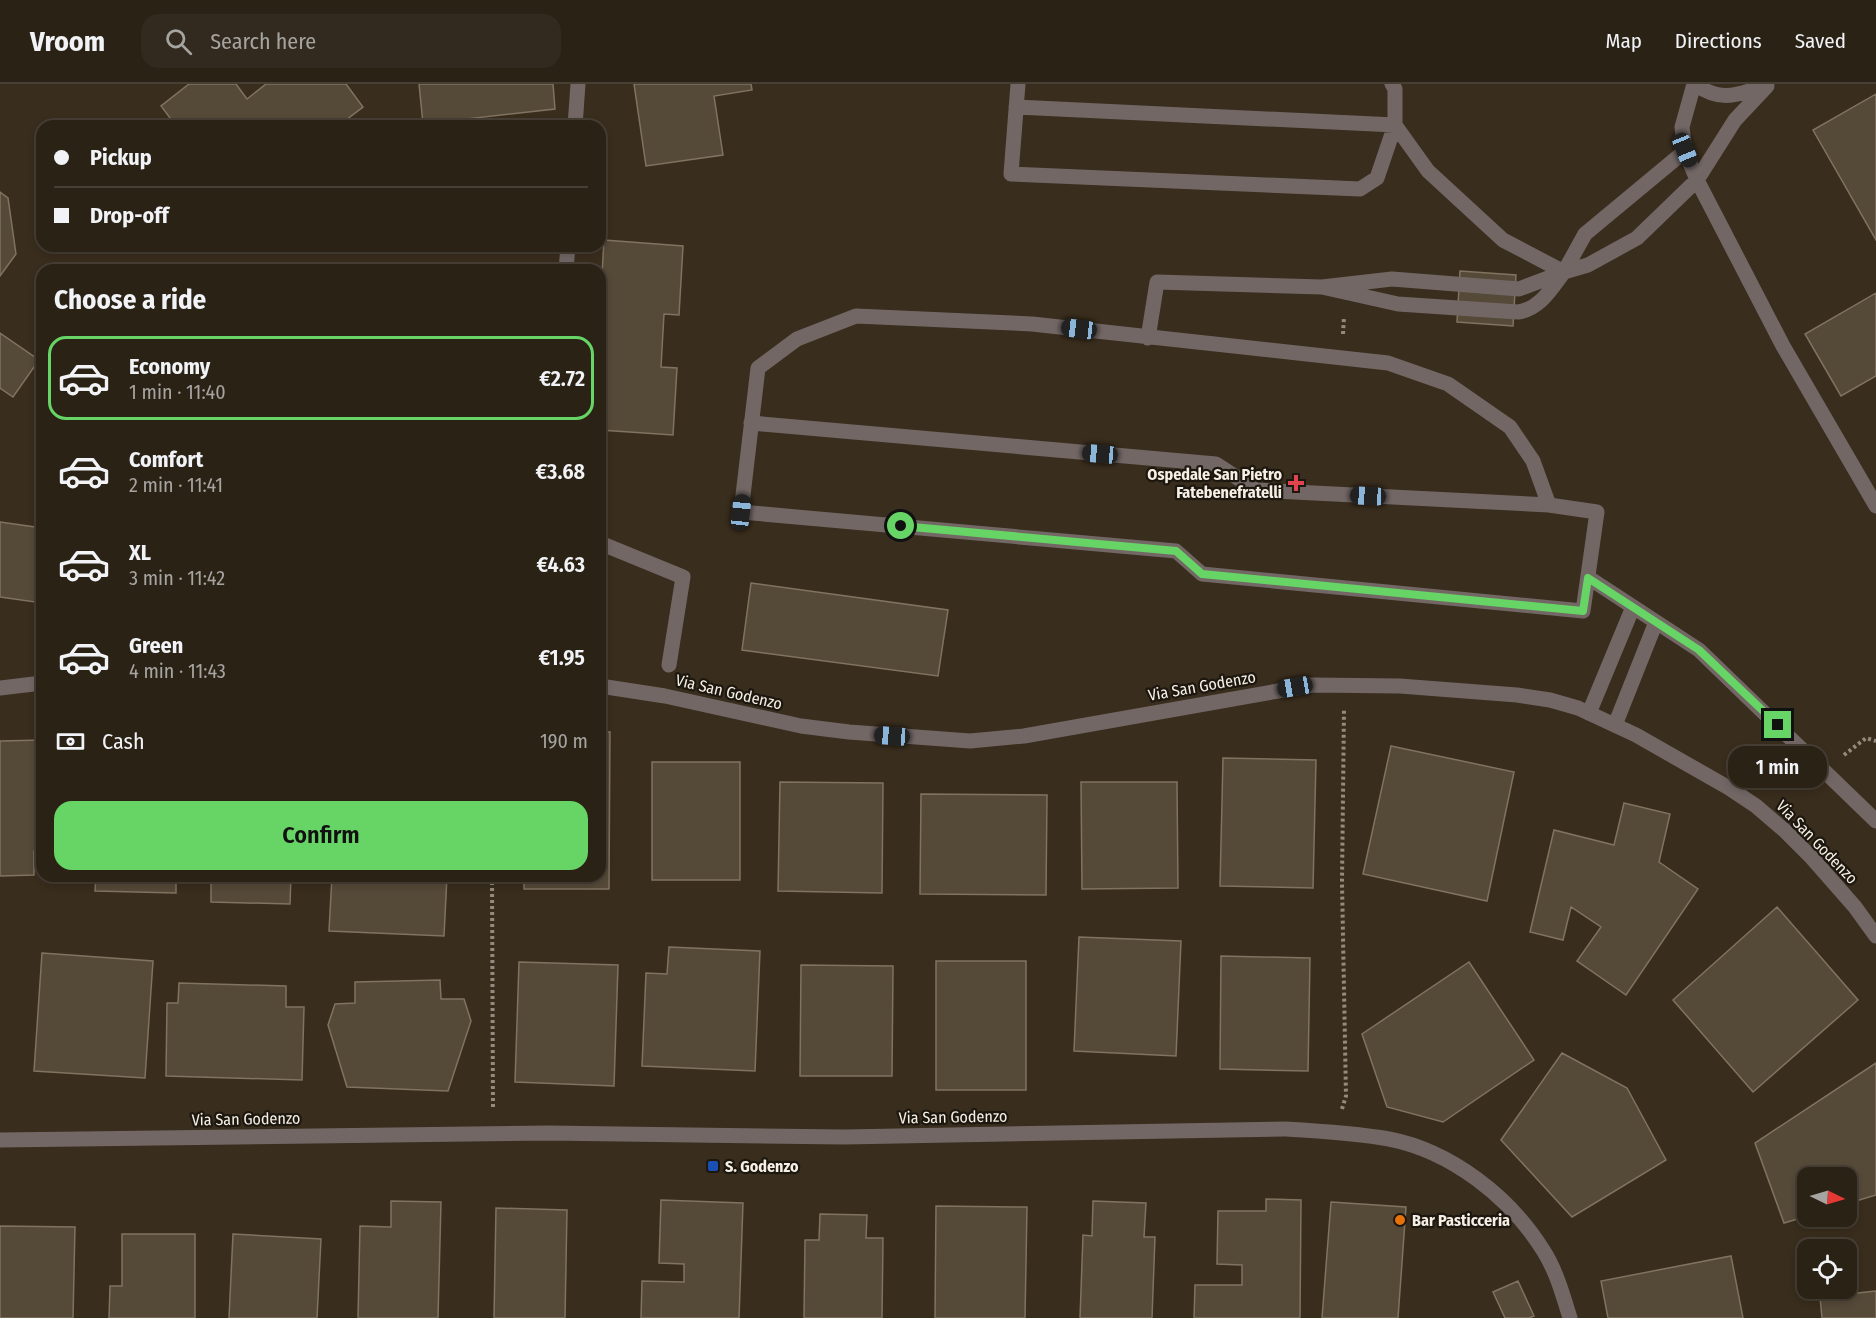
<!DOCTYPE html>
<meta charset="utf-8">
<style>
:root{--surface:#2b2216;--page:#332a1f;--text:#f1f3f6;--muted:#a6a4a1;--line:#473f35;--accent:#67d466}
body{margin:0;font-family:"Fira Sans Condensed",sans-serif;background:var(--page);color:var(--text);height:100vh;display:flex;flex-direction:column;font-size:22px;white-space:nowrap}
*{box-sizing:border-box;margin:0}
p{font-size:20px;color:var(--muted)}
.icon{flex:none;width:33px;height:33px;fill:none;stroke:currentColor;stroke-width:2;stroke-linecap:round;stroke-linejoin:round}
.map{position:relative;flex:1;overflow:hidden}
.drawer{position:absolute;left:36px;top:180px;width:570px;height:618px;display:flex;flex-direction:column;background:var(--surface);border-radius:18px;box-shadow:0 3px 9px #0003,0 0 0 2px var(--line)}
.drawer>*{flex:none}
.hud{position:absolute;left:36px;top:36px;width:570px;height:132px;border-radius:18px;box-shadow:0 3px 9px #0003,0 0 0 2px var(--line);display:grid;align-content:center;height:132px;padding:0 18px;background:var(--surface)}
.needle{width:39px;rotate:95deg}
.tools{position:absolute;left:1797px;top:1083px;display:grid;gap:12px}
.tools a{display:grid;place-items:center;width:60px;height:60px;border-radius:12px;background:var(--surface);box-shadow:0 3px 9px #0003,0 0 0 2px var(--line);font-size:30px}
.end{position:absolute;width:27px;height:27px;margin:-14px;border:8px solid #67d466;background:#111;box-shadow:0 0 0 3px #111}
.from{border-radius:50%}
.bubble{position:absolute;height:42px;border-radius:18px;background:var(--surface);box-shadow:0 3px 9px #0003,0 0 0 2px var(--line);font-size:20px;font-weight:600;line-height:42px;text-align:center}
.car{position:absolute;width:18px;height:36px;margin:-18px -9px;border-radius:8px;box-shadow:0 0 4px 2px #0007;background:linear-gradient(#222 24%,#8ab4d8 0 40%,#222 0 76%,#8ab4d8 0 86%,#222 0)}
.hud b{display:flex;align-items:center;gap:21px;height:57px;font-size:22px}
.hud b+b{border-top:2px solid var(--line)}
.hud i{width:15px;height:15px;background:var(--text)}
ul{padding:0;list-style:none}
li{display:flex;align-items:center;gap:18px;height:84px;margin:0 12px 9px;padding:0 6px;border:3px solid transparent;border-radius:18px}
li div{flex:1}
li b{display:block;font-size:22px}
li em{font-style:normal;font-weight:600}
li.selected{border-color:var(--accent)}
li>.icon{width:54px;height:54px;stroke-width:1.5}
h2{padding:0 18px;font-size:27px;line-height:72px}
.pay{display:flex;align-items:center;gap:15px;height:66px;padding:0 18px;font-size:22px}
.pay p{margin-inline-start:auto}
.button{display:flex;gap:12px;margin-top:auto;padding:12px 18px}
.button a{flex:1;height:69px;border-radius:18px;background:var(--accent);color:#111;font-size:24px;font-weight:600;line-height:69px;text-align:center}
header{display:flex;align-items:center;gap:36px;box-sizing:border-box;height:84px;padding:0 30px;background:var(--surface);border-bottom:2px solid var(--line)}
header strong{font-size:28px}
nav{display:flex;gap:33px;margin-inline-start:auto;font-size:21px}
.search{width:420px;height:54px;background:var(--page);display:flex;align-items:center;gap:15px;box-sizing:border-box;padding:0 21px;border-radius:18px;color:var(--muted);font-size:22px}
.map>svg:first-child{display:block}
.building{fill:#554938;stroke:#807360;stroke-width:1.5}
.lines{fill:none;stroke-linecap:round;stroke-linejoin:round}
.path{stroke:#948a7d;stroke-width:4;stroke-dasharray:3 3;stroke-linecap:butt}
.lane{stroke:#726765;stroke-width:15}
.street{stroke:#726765;stroke-width:15}
.route{stroke:#67d466;stroke-width:8}
.health-dot{fill:#e0444e;stroke:#1c170f;stroke-width:2}
.transit-dot{fill:#1a4fb4;stroke:#1c170f;stroke-width:2}
.food-dot{fill:#e8710a;stroke:#1c170f;stroke-width:2}
.labels{text-anchor:middle;dominant-baseline:central;stroke-width:4.5;stroke-linejoin:round;paint-order:stroke}
.poi-label{font-size:16px;font-weight:bold;fill:#f6efe5;stroke:#1c170f;text-anchor:start}
.street-label{font-size:16px;fill:#f6efe5;stroke:#1c170f}
</style>
<header>
<strong>Vroom</strong>
<div class="search"><svg class="icon" aria-label="search" viewBox="0 0 24 24"><circle cx="10" cy="10" r="6"/><path d="M15 15l6 6"/></svg>Search here</div>
<nav><a>Map</a><a>Directions</a><a>Saved</a></nav>
</header>
<div class="map">
<svg width="1876" height="1234" viewBox="0 0 1876 1234">
<rect width="100%" height="100%" fill="#392d1d"/>
<path class="building" d="M 189,0 L 236,0 L 247,15 L 266,0 L 346,0 L 363,23 L 338,42 L 176,42 L 161,22 Z
M 419,0 L 553,0 L 555,25 L 423,40 Z
M 634,0 L 751,0 L 752,6 L 714,12 L 723,71 L 646,82 Z
M 1876,10 L 1876,156 L 1813,46 Z
M 0,108 L 8,114 L 16,170 L 0,192 Z
M 604,156 L 683,162 L 679,231 L 664,230 L 661,283 L 677,284 L 673,351 L 600,346 L 600,225 Z
M 1460,187 L 1516,191 L 1513,242 L 1457,238 Z
M 1876,209 L 1876,292 L 1841,312 L 1805,250 Z
M 0,249 L 39,276 L 13,313 L 0,304 Z
M 0,438 L 42,444 L 42,519 L 0,513 Z
M 751,499 L 948,526 L 938,592 L 742,566 Z
M 600,648 L 610,648 L 609,805 L 524,805 L 524,792 L 600,792 Z
M 42,656 L 42,767 L 34,767 L 34,791 L 0,792 L 0,657 Z
M 1391,662 L 1514,688 L 1487,817 L 1363,790 Z
M 1223,674 L 1316,676 L 1313,804 L 1220,802 Z
M 652,678 L 740,678 L 740,796 L 652,796 Z
M 780,698 L 883,699 L 882,809 L 778,807 Z
M 1081,698 L 1177,698 L 1178,804 L 1082,805 Z
M 921,710 L 1047,711 L 1046,811 L 920,810 Z
M 1624,719 L 1670,730 L 1659,778 L 1698,805 L 1626,911 L 1577,877 L 1601,843 L 1571,823 L 1563,856 L 1530,848 L 1554,746 L 1614,761 Z
M 96,792 L 176,792 L 176,809 L 95,807 Z
M 211,792 L 291,792 L 290,820 L 211,818 Z
M 332,792 L 447,792 L 444,852 L 329,847 Z
M 1777,823 L 1858,916 L 1753,1008 L 1673,916 Z
M 1079,853 L 1181,857 L 1176,972 L 1074,967 Z
M 669,863 L 760,867 L 755,987 L 642,982 L 646,889 L 667,890 Z
M 42,869 L 153,877 L 145,994 L 34,987 Z
M 1221,872 L 1310,874 L 1308,987 L 1220,985 Z
M 936,877 L 1026,877 L 1026,1006 L 936,1006 Z
M 519,878 L 618,881 L 614,1002 L 515,998 Z
M 1469,878 L 1534,976 L 1443,1038 L 1387,1023 L 1362,950 Z
M 801,881 L 893,882 L 892,992 L 800,992 Z
M 440,896 L 441,915 L 464,915 L 471,937 L 448,1007 L 347,1003 L 328,941 L 335,920 L 355,919 L 355,898 Z
M 179,899 L 286,902 L 286,923 L 304,923 L 302,996 L 166,992 L 167,919 L 178,919 Z
M 1562,969 L 1627,1004 L 1666,1076 L 1572,1133 L 1501,1056 Z
M 1876,979 L 1876,1111 L 1846,1120 L 1846,1094 L 1808,1094 L 1808,1132 L 1784,1139 L 1755,1059 Z
M 1266,1115 L 1301,1116 L 1300,1234 L 1194,1234 L 1195,1201 L 1242,1201 L 1242,1181 L 1217,1180 L 1218,1127 L 1266,1127 Z
M 661,1116 L 743,1119 L 739,1234 L 641,1234 L 642,1197 L 684,1198 L 684,1180 L 659,1179 Z
M 391,1117 L 441,1118 L 438,1234 L 358,1234 L 360,1142 L 391,1143 Z
M 1093,1117 L 1146,1119 L 1144,1153 L 1155,1153 L 1152,1234 L 1080,1234 L 1083,1151 L 1092,1152 Z
M 1331,1118 L 1406,1123 L 1398,1234 L 1322,1234 Z
M 936,1122 L 1027,1123 L 1025,1234 L 935,1234 Z
M 496,1124 L 567,1126 L 565,1234 L 494,1234 Z
M 820,1130 L 867,1131 L 866,1154 L 883,1154 L 882,1234 L 804,1234 L 805,1156 L 819,1156 Z
M 0,1142 L 75,1143 L 73,1234 L 0,1234 Z
M 122,1150 L 195,1150 L 195,1234 L 109,1234 L 110,1202 L 122,1202 Z
M 233,1150 L 321,1155 L 317,1234 L 229,1234 Z
M 1731,1172 L 1743,1234 L 1608,1234 L 1601,1197 Z
M 1518,1197 L 1534,1232 L 1529,1234 L 1505,1234 L 1493,1208 Z
M 1876,1207 L 1876,1234 L 1822,1234 L 1820,1213 Z"/>
<g class="lines">
<path class="path" d="M 1343,250 L 1344,233
M 1844,671 L 1866,654 L 1876,657
M 492,792 L 493,1025
M 1342,1025 L 1346,1012 L 1342,798 L 1344,625"/>
<path class="lane" d="M 1018,0 L 1011,90 L 1360,105 L 1377,94 L 1395,41 L 1395,5 L 1392,0
M 1694,0 L 1682,43 L 1685,67 L 1697,96 L 1783,262 L 1876,422
M 1695,0 C 1721,19 1737,11 1765,2
M 1016,23 L 1395,41
M 1395,41 L 1428,87 L 1503,156 L 1564,188
M 1685,67 L 1585,150 L 1564,188 L 1588,181 L 1637,154 L 1697,96 L 1735,36 L 1767,2
M 856,232 L 1032,240 L 1388,279 L 1448,300 L 1510,343 L 1533,377 L 1549,421 L 1597,428 L 1583,527 L 1202,490 L 1176,467 L 741,428 L 758,284 L 797,255 Z
M 1148,254 L 1157,198 L 1322,203 L 1392,195 L 1519,205 L 1564,188 C 1551,205 1540,225 1518,228 L 1398,220 L 1322,203
M 751,339 L 1216,380 L 1256,406 L 1549,421
M 1589,494 L 1699,566 L 1876,737
M 1589,629 L 1633,523
M 1615,641 L 1656,538"/>
<path class="street" d="M 575,42 L 578,0
M 566,186 L 568,162
M 600,459 L 683,493 L 669,581
M 600,602 L 665,612 L 801,642 L 849,648 L 970,657 L 1024,652 L 1312,601 L 1400,602 L 1517,611 L 1550,616 L 1578,624 L 1636,651 L 1729,704 L 1756,722 L 1784,746 L 1812,774 L 1855,823 L 1876,852
M 0,604 L 42,599
M 0,1056 L 548,1049 L 844,1053 L 1284,1045 C 1319,1047 1355,1049 1389,1055 C 1451,1067 1510,1113 1543,1166 C 1556,1186 1563,1211 1570,1234"/>
</g>
<g class="lines">
<path class="route" d="M 901,442 L 1176,467 L 1202,490 L 1583,527 L 1588,494 L 1699,566 L 1778,641"/>
</g>
<path class="health-dot" d="M1293 390h6v6h6v6h-6v6h-6v-6h-6v-6h6z"/>
<rect class="transit-dot" x="707" y="1076" width="12" height="12" rx="3"/>
<circle class="food-dot" cx="1400" cy="1136" r="6"/>
<g class="labels">
<g class="poi-label">
<text x="1282" y="390" text-anchor="end">Ospedale San Pietro<tspan x="1282" dy="18">Fatebenefratelli</tspan></text>
<text x="725" y="1082">S. Godenzo</text>
<text x="1412" y="1136">Bar Pasticceria</text>
</g>
<g class="street-label">
<text transform="translate(1202 602) rotate(-10)">Via San Godenzo</text>
<text transform="translate(729 608) rotate(13)">Via San Godenzo</text>
<text transform="translate(1817 758) rotate(46)">Via San Godenzo</text>
<text transform="translate(953 1033) rotate(-1)">Via San Godenzo</text>
<text transform="translate(246 1035) rotate(-1)">Via San Godenzo</text>
</g>
</g>
</svg>
<div class="tools">
<a><svg class="needle" viewBox="-14 -14 28 28"><path d="M0-13l5 13h-10z" fill="#e53935"/><path d="M0 13l5-13h-10z" fill="#a6a4a1"/></svg></a>
<a><svg class="icon" aria-label="locate" viewBox="0 0 24 24"><circle cx="12" cy="12" r="6"/><path d="M12 2v4M12 18v4M2 12h4M18 12h4"/></svg></a>
</div>
<i class="end from" style="left:901px;top:442px"></i>
<i class="end" style="left:1778px;top:641px"></i>
<div class="bubble" style="left:1728px;top:662px;width:99px">1 min</div>
<i class="car" style="left:1685px;top:66px;rotate:158deg"></i>
<i class="car" style="left:1079px;top:245px;rotate:277deg"></i>
<i class="car" style="left:1100px;top:370px;rotate:275deg"></i>
<i class="car" style="left:1368px;top:412px;rotate:273deg"></i>
<i class="car" style="left:741px;top:428px;rotate:6deg"></i>
<i class="car" style="left:1295px;top:603px;rotate:260deg"></i>
<i class="car" style="left:892px;top:652px;rotate:274deg"></i>
<div class="hud">
<b><i class="from"></i>Pickup</b>
<b><i></i>Drop-off</b>
</div>
<section class="drawer">
<h2>Choose a ride</h2>
<ul>
<li class="selected"><svg class="icon" aria-label="car" viewBox="0 0 24 24"><path d="M5 17H2v-5l4-1 3-4h7l3 4 3 1v5h-3M9 17h6M6 11h13"/><circle cx="7" cy="17" r="2"/><circle cx="17" cy="17" r="2"/></svg><div><b>Economy</b><p>1 min · 11:40</p></div><em>€2.72</em></li>
<li><svg class="icon" aria-label="car" viewBox="0 0 24 24"><path d="M5 17H2v-5l4-1 3-4h7l3 4 3 1v5h-3M9 17h6M6 11h13"/><circle cx="7" cy="17" r="2"/><circle cx="17" cy="17" r="2"/></svg><div><b>Comfort</b><p>2 min · 11:41</p></div><em>€3.68</em></li>
<li><svg class="icon" aria-label="car" viewBox="0 0 24 24"><path d="M5 17H2v-5l4-1 3-4h7l3 4 3 1v5h-3M9 17h6M6 11h13"/><circle cx="7" cy="17" r="2"/><circle cx="17" cy="17" r="2"/></svg><div><b>XL</b><p>3 min · 11:42</p></div><em>€4.63</em></li>
<li><svg class="icon" aria-label="car" viewBox="0 0 24 24"><path d="M5 17H2v-5l4-1 3-4h7l3 4 3 1v5h-3M9 17h6M6 11h13"/><circle cx="7" cy="17" r="2"/><circle cx="17" cy="17" r="2"/></svg><div><b>Green</b><p>4 min · 11:43</p></div><em>€1.95</em></li>
</ul>
<div class="pay"><svg class="icon" aria-label="cash" viewBox="0 0 24 24"><path d="M3 7h18v10H3z"/><circle cx="12" cy="12" r="2"/></svg>Cash<p>190 m</p></div>
<div class="button"><a>Confirm</a></div>
</section>
</div>
